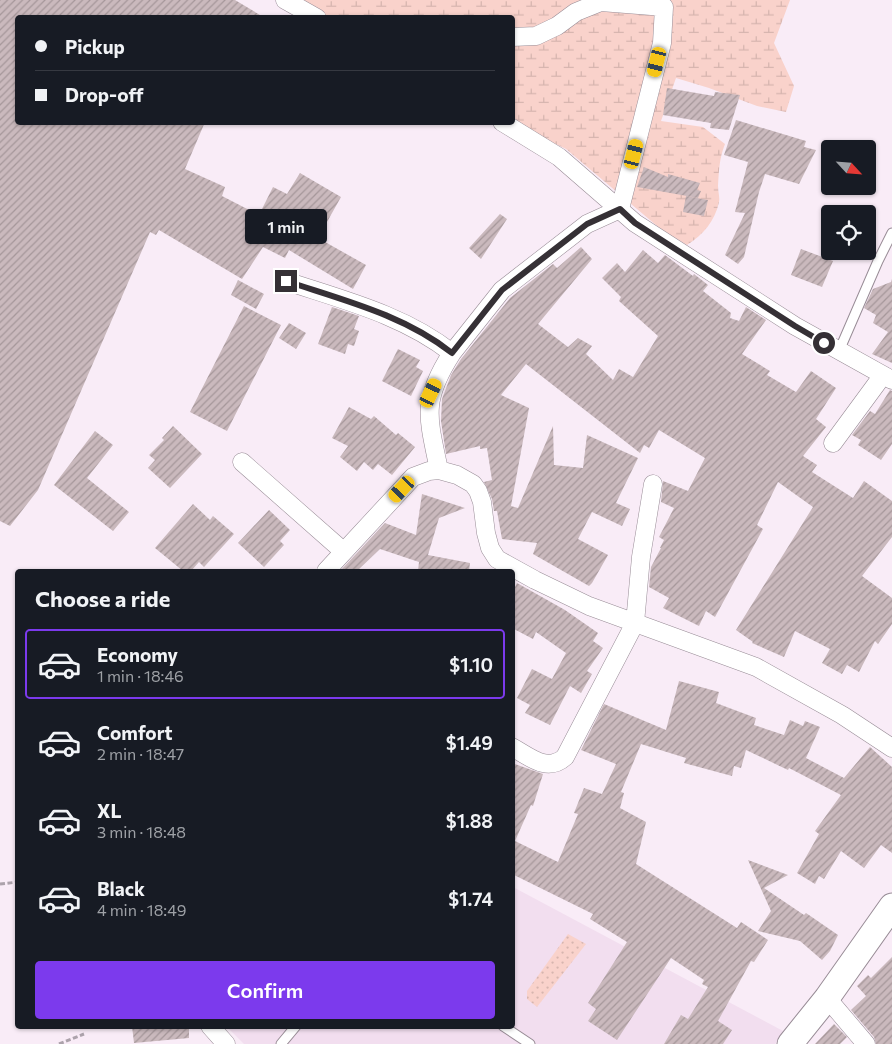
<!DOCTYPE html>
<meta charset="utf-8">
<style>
:root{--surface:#171b24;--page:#242831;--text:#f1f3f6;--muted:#9ea1a6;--line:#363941;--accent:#7c3aed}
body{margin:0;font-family:Commissioner,sans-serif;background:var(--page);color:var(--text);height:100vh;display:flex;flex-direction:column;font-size:19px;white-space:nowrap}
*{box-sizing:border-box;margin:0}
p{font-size:16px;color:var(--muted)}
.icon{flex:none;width:28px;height:28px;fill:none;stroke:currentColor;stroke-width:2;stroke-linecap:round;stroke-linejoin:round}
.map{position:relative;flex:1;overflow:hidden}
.details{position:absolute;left:15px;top:569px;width:500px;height:460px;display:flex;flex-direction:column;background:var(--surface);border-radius:5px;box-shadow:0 1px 4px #0004}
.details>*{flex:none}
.guide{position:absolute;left:15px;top:15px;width:500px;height:110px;border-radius:5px;box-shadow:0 1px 4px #0004;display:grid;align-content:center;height:110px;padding:0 20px;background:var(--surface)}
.needle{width:32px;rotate:116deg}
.fabs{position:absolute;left:821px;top:140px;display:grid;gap:10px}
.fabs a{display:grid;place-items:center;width:55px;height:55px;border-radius:5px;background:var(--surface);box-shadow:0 1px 4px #0004;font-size:25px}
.end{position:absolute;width:22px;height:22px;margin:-11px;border:6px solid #353035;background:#fff;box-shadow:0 0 0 2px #fff}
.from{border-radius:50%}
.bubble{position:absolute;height:35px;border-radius:5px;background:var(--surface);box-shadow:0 1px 4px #0004;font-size:16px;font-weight:600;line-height:35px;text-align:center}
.car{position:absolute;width:15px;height:30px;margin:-15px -8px;border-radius:6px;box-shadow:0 0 4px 1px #0007;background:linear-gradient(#f5c518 24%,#345 0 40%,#f5c518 0 76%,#345 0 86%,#f5c518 0)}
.guide b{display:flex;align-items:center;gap:18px;height:48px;font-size:19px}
.guide b+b{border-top:1px solid var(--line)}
.guide i{width:12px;height:12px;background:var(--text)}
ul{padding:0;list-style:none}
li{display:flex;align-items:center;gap:15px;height:70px;margin:0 10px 8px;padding:0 10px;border:2px solid transparent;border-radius:5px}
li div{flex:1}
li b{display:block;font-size:19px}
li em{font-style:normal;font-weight:600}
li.active{border-color:var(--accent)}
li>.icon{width:45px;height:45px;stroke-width:1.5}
h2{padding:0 20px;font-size:22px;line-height:60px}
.action{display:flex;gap:10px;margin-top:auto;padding:10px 20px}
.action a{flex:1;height:58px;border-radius:5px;background:var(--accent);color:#fff;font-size:20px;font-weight:600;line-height:58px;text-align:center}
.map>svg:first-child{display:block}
.built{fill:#f2deef}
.grass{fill:url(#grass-dots)}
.wetland{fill:url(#wetland-marsh)}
.building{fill:url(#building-hatch)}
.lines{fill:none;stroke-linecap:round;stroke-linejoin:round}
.service-casing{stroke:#988c96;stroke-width:11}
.minor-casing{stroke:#988c96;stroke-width:19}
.secondary-casing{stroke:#988c96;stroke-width:27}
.path{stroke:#aca2ab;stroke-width:3;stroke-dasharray:5 2.5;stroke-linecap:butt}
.service{stroke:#fff;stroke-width:9}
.minor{stroke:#fff;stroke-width:18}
.secondary{stroke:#fff;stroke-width:25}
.route{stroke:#353035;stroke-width:6}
</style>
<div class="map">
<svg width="892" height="1044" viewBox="0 0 892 1044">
<defs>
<pattern id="grass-dots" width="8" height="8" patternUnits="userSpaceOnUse" patternTransform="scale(1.25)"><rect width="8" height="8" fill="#f9d2cb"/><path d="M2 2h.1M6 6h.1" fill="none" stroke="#d6b5af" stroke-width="1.8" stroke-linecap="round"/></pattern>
<pattern id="wetland-marsh" width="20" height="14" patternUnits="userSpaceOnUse" patternTransform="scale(1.25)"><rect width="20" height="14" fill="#f9d2cb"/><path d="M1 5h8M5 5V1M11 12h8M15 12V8" fill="none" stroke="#d6b5af"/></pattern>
<pattern id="building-hatch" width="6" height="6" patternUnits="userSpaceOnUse" patternTransform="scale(1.25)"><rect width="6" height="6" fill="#cab9bd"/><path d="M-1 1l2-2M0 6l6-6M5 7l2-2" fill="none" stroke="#a5979a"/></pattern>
</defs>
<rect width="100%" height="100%" fill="#f9ecf7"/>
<path class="built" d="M 513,887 L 785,1032 L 775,1044 L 244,1044 L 226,1026 L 512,1026 Z"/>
<path class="grass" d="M 568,934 L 586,944 L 537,1007 L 527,999 L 527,991 Z"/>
<path class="wetland" d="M 293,0 L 790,0 L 774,43 L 794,86 L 786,112 L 757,106 L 709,88 L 676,78 L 661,121 L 703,127 L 725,144 C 719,159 719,171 718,186 C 718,192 720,197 719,202 C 715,221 703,235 687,245 L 663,231 L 566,149 L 512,123 L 512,18 L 325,17 Z"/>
<path class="building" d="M 0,0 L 235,0 L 265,18 L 18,18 L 18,122 L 205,122 L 185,169 L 225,187 L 222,196 L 259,215 L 273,187 L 287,194 L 300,173 L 341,197 L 318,238 L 366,265 L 353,289 L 289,250 L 285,258 L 263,247 L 242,279 L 159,230 L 156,235 L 150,232 L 38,490 L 10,526 L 0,521 Z
M 667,88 L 714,96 L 715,92 L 740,95 L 729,130 L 710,128 L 711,123 L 663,115 Z
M 736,120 L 806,141 L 804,147 L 816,150 L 799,184 L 765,174 L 759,192 L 744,257 L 738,264 L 725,255 L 745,213 L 735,212 L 748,162 L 724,155 Z
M 644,167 L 668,177 L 668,174 L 700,183 L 697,190 L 701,191 L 698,198 L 637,187 Z
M 686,196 L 708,200 L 704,216 L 683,212 Z
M 500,214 L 507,219 L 481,259 L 469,248 Z
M 581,247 L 592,259 L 538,324 L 568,347 L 578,338 L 592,346 L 586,354 L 613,380 L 619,369 L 633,377 L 658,336 L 619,301 L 621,297 L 602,278 L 617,263 L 625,272 L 643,250 L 658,263 L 665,255 L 693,276 L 694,274 L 708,285 L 703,291 L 731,313 L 730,318 L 739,321 L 746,307 L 766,320 L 742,354 L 770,371 L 767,375 L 796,392 L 811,371 L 836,388 L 816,419 L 826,427 L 803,456 L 817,465 L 812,472 L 853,498 L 864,481 L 892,501 L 892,537 L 862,576 L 892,598 L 892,624 L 878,644 L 875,641 L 859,672 L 847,665 L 842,674 L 822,663 L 830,649 L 795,631 L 784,657 L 752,643 L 753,642 L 736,630 L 813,507 L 778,482 L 757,525 L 763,529 L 715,617 L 706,611 L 699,626 L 663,608 L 669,598 L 649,587 L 651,567 L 661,548 L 660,548 L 664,540 L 659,537 L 674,508 L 661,502 L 663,481 L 688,491 L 705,458 L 659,430 L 649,448 L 644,445 L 640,453 L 526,364 L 501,395 L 529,408 L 511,506 L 518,508 L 553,426 L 554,465 L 583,468 L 587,435 L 638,458 L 616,503 L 630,509 L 622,526 L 592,512 L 578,539 L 608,555 L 592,583 L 589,586 L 533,554 L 537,543 L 502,539 L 497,511 L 494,511 L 492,499 L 484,482 L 492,480 L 487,448 L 480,449 L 480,446 L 446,454 L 441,421 L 442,399 L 451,375 L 461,359 L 510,298 L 553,264 L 557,268 Z
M 801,249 L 833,261 L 822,287 L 791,275 Z
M 892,279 L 892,363 L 872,354 L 888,332 L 873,323 L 876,315 L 864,308 L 873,289 L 891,282 Z
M 238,280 L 264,294 L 256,309 L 231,295 Z
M 244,306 L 281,325 L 227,431 L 190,412 Z
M 332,307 L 359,316 L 354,329 L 359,331 L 354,346 L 348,344 L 345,354 L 318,344 Z
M 289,323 L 306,333 L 296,349 L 279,338 Z
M 398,349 L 420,360 L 416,367 L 423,371 L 411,396 L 382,381 Z
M 890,390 L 892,391 L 892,444 L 881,460 L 858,445 L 861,440 L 852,435 L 870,411 L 875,414 Z
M 349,407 L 371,419 L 374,416 L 396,435 L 398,433 L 415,447 L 392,475 L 378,464 L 373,470 L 364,462 L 357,471 L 340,457 L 348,446 L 332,438 Z
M 173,426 L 202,454 L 170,488 L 148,468 L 155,460 L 149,455 L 164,440 L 162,438 Z
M 95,431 L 113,445 L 87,478 L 129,512 L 113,531 L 54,485 Z
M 422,494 L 465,508 L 439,518 L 428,555 L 470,563 L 469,571 L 418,571 L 419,562 L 380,549 L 357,571 L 340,571 L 385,523 L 416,535 Z
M 193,504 L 210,520 L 213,516 L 234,534 L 204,567 L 199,562 L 191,571 L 183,571 L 155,548 Z
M 269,510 L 290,530 L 280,541 L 284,545 L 264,567 L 238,543 Z
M 517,583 L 565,610 L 598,633 L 593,641 L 603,648 L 587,671 L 592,674 L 581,693 L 570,686 L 550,725 L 525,713 L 530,705 L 517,698 L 532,669 L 552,679 L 566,653 L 536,632 L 533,639 L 512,628 L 512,593 Z
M 679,681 L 719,692 L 716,703 L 756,718 L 754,725 L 784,735 L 790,720 L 803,726 L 805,721 L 820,727 L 806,758 L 844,778 L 870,747 L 892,767 L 892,853 L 881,845 L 864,868 L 841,851 L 824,879 L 819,876 L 815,884 L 797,873 L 819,834 L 815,831 L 841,795 L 789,768 L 788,770 L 746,750 L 741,768 L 734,766 L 732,776 L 684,763 L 686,758 L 641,744 L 621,792 L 624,793 L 620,808 L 646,822 L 636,864 L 737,928 L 741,922 L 768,940 L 754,962 L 751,961 L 718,1021 L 732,1030 L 723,1044 L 664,1044 L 681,1015 L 688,1019 L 708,987 L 702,984 L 704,980 L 671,958 L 617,1040 L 588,1021 L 596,1009 L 588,1003 L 627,942 L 590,919 L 593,914 L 512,874 L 512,763 L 543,774 L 533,806 L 531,805 L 515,841 L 558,862 L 578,814 L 574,813 L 584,788 L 602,794 L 616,764 L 581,750 L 604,704 L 666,730 Z
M 748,860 L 788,875 L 764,888 L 804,915 L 806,913 L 838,935 L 830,951 L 822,960 L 800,941 L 758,931 L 771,911 Z
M 892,957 L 892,1044 L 876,1044 L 874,1037 L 851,1010 L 866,996 L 857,986 L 868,975 L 871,978 Z
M 834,1024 L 847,1037 L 840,1044 L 815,1044 Z
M 132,1026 L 189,1026 L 189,1038 L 134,1043 Z"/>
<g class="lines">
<defs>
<path id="service" d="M 839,351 L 878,261 L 892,233
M 503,1026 L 530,1044
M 281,1044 L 296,1026"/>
<path id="minor" d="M 285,0 L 317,18
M 502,122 L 559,157 L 635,223 L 795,326 L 892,380
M 286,281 C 343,300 404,315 452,353 C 421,401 428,417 439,470
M 452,353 L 502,290 L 587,224 L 620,209 L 662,43 L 664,7 L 601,2 L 576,12 L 557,26 L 536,36 L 512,37
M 833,443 L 883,375
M 242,462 L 343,551
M 326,571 L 413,477 L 429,471 L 439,470 L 457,475 L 473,484 L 478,491 L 482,502 L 486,533 L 490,548 L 497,559 L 535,580 L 589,606 L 756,667 L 842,715 L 892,748
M 512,747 C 530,757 547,773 565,757 L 635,623 L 641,557 L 653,484
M 827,998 L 866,1044
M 210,1026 L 226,1044"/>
<path id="secondary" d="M 790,1044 L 827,998 L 892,906"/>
</defs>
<use href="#service" class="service-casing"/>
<use href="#minor" class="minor-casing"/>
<use href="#secondary" class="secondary-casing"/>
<path class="path" d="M 0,884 L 18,882
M 59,1044 L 84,1034"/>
<use href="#service" class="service"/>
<use href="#minor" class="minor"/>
<use href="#secondary" class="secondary"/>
</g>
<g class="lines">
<path class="route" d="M 286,281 C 343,300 404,315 452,353 L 502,290 L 587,224 L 620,209 L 635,223 L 795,326 L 824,343"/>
</g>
</svg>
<div class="fabs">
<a><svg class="needle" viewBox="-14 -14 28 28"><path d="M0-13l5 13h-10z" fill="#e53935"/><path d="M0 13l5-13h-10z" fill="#9ea1a6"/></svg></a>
<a><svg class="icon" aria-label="locate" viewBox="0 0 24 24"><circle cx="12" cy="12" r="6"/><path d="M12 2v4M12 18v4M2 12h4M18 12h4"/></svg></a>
</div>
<i class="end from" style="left:824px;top:343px"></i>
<i class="end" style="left:286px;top:281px"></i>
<div class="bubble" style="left:245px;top:209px;width:82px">1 min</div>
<i class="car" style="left:657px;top:62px;rotate:194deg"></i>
<i class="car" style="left:634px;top:154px;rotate:14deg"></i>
<i class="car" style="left:431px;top:393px;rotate:25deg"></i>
<i class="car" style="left:402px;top:489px;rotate:223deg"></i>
<div class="guide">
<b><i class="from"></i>Pickup</b>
<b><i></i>Drop-off</b>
</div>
<section class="details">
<h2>Choose a ride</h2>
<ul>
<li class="active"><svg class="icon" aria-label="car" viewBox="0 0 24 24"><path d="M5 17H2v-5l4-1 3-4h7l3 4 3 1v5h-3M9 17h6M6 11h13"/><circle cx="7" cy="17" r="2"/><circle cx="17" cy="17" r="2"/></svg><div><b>Economy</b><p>1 min · 18:46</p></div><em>$1.10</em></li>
<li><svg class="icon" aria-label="car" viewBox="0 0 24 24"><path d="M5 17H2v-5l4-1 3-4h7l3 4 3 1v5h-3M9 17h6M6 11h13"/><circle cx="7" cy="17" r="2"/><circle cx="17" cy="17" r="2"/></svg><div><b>Comfort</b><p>2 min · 18:47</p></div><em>$1.49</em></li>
<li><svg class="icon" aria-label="car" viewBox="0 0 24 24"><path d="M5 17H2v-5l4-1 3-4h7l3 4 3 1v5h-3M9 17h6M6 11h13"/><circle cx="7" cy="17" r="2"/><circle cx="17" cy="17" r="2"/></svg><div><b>XL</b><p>3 min · 18:48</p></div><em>$1.88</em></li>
<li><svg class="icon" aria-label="car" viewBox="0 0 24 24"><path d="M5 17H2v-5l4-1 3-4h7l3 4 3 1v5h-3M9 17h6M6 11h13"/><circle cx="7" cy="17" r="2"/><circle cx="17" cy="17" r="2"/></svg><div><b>Black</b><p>4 min · 18:49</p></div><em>$1.74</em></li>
</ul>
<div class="action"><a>Confirm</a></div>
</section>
</div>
